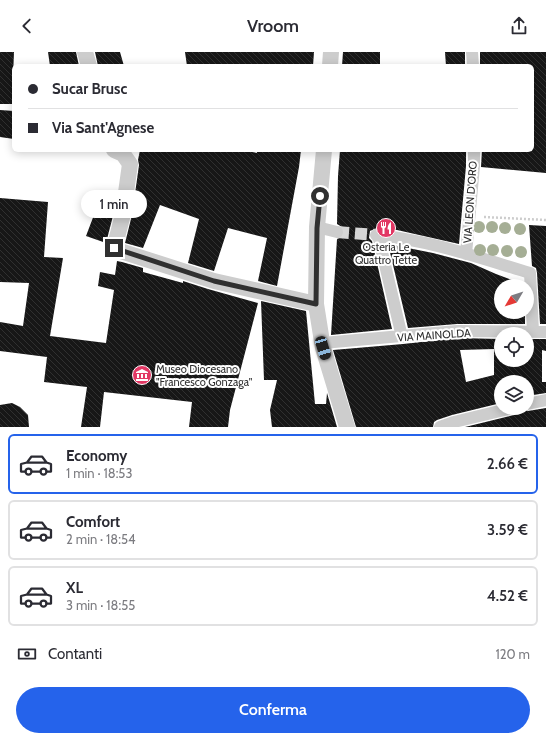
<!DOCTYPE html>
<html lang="it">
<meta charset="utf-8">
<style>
:root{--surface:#fff;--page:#f7f7f7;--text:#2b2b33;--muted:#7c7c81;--line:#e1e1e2;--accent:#2563eb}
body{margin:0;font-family:Cabin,sans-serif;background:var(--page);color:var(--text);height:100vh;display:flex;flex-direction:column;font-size:15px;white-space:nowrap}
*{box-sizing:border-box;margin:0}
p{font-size:13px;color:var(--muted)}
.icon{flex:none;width:22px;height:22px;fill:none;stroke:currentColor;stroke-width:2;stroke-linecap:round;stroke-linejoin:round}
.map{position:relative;height:375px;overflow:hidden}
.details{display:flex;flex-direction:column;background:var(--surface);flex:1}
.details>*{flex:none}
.banner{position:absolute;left:12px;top:12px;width:522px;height:88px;border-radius:6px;box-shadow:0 2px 10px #0003;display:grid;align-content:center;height:88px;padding:0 16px;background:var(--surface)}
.needle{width:26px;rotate:231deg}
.tools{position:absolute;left:494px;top:227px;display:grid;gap:8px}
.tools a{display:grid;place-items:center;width:40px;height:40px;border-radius:50%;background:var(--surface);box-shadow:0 2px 10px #0003;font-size:20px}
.end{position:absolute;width:18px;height:18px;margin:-9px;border:5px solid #303030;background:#fff;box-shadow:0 0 0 2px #fff}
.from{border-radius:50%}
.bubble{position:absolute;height:28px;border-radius:14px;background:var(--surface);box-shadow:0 2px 10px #0003;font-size:13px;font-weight:600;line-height:28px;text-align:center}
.car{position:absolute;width:12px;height:24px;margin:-12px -6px;border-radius:5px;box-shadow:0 0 3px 1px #0007;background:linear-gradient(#222 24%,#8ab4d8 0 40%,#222 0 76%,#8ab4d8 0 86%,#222 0)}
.banner b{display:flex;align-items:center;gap:14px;height:38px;font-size:15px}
.banner b+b{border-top:1px solid var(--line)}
.banner i{width:10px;height:10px;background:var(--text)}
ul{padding:7px 0 0;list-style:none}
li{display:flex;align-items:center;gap:12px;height:60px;margin:0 8px 6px;padding:0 8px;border:2px solid var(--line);border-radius:6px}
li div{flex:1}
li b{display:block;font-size:15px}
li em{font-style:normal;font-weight:600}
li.active{border-color:var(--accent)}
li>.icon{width:36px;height:36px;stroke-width:1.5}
.pay{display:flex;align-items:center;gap:10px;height:44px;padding:0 16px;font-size:15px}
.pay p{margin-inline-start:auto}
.button{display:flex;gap:8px;margin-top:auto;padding:8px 16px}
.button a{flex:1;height:46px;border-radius:24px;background:var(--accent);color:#fff;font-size:16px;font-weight:600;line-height:46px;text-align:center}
header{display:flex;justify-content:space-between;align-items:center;height:52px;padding:0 16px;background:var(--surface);font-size:18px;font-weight:600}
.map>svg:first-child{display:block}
.building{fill:url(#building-back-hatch);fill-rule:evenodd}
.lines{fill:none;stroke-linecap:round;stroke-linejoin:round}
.pedestrian-tunnel{stroke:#d6d6d6;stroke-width:12;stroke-dasharray:12 6;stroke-linecap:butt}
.path{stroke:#cdcdcd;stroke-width:2.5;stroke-dasharray:2 2;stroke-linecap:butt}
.pedestrian{stroke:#cdcdcd;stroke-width:12}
.minor{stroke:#cdcdcd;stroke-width:16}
.tree{fill:#a5ae95}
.route{stroke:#303030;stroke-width:5}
.labels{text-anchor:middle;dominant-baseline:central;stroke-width:4;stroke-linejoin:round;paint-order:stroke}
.street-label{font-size:11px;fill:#303030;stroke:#fff}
.poi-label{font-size:11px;fill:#303030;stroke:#fff}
</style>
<header><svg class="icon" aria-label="back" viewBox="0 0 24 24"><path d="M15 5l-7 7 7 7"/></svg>Vroom<svg class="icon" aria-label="share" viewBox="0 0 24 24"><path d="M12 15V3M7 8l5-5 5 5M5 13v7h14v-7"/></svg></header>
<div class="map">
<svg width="546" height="375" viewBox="0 0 546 375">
<defs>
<pattern id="building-back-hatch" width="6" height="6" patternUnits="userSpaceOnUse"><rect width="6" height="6" fill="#171717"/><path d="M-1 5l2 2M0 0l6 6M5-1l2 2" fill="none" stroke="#303030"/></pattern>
</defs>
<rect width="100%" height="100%" fill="#fff"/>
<path class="building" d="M 0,0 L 14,0 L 12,52 L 0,52 Z
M 48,0 L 76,0 L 79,14 L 50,14 Z
M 95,0 L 120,0 L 124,14 L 98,14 Z
M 185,0 L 314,0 L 313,14 L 187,14 Z
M 343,0 L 380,0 L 380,14 L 342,14 Z
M 445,0 L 465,0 L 465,14 L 446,14 Z
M 480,0 L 546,0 L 546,121 L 481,115 L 482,98 L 532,98 L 532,14 L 480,14 Z
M 0,58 L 14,59 L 14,87 L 0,85 Z
M 140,98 L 242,98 L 257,101 L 257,98 L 301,98 L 299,115 L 277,234 L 258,229 L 267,186 L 228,176 L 214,219 L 188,211 L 199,167 L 160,153 L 143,196 L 125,191 L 132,163 L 139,113 L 138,108 Z
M 340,98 L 466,98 L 466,114 L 459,192 L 397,178 L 377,176 L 370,179 L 369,186 L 372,189 L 392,277 L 331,283 L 337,187 L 342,185 L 344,181 L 342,175 L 337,172 L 338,124 Z
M 0,146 L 48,150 L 44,205 L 63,206 L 50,284 L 106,291 L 114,238 L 98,234 L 100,220 L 115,223 L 117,209 L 122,210 L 143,216 L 143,220 L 183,231 L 183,229 L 208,237 L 258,251 L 230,358 L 228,375 L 189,375 L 192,350 L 104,340 L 100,375 L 81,375 L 87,335 L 44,330 L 47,305 L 0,299 L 0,270 L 23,274 L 29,231 L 0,230 Z
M 97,155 L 114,160 L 106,191 L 86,184 Z
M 529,173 L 546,174 L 546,272 L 540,272 L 537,221 L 536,216 L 532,214 Z
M 388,192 L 433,201 L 471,211 L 496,222 L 523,232 L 523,234 L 501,234 L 501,260 L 525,260 L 525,272 L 457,272 L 408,276 Z
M 261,249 L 306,259 L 315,352 L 326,352 L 327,341 L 337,375 L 272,375 L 270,358 L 277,328 L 264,328 Z
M 457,286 L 501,287 L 501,308 L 527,308 L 527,287 L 546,287 L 546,299 L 542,298 L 542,330 L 546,330 L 546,341 L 527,344 L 527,330 L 501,330 L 501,351 L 452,363 L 437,368 L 434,370 L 433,375 L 356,375 L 333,298 L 403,292 ZM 494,297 L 494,323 L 466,330 L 460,298 Z
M 12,351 L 20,355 L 28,363 L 29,375 L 0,375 L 0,353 Z
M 519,356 L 528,359 L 546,356 L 546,375 L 465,375 L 514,363 L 517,361 Z"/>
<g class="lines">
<path class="pedestrian-tunnel" d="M 337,180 L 376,183"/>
<path class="path" d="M 484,165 L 546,168"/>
<path class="pedestrian" d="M 472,0 L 473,14
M 317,175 L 337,180
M 376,183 C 429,188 480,206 530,221 L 533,279
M 378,183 L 402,285
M 466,202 L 474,114 L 474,98
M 323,291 L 457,279 L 546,280
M 527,352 L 546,348
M 440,375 L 454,370 L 512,356"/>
<path class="minor" d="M 85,0 L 89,14
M 330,14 L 331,0
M 114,98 L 123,102 L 130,112 L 123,162 L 114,197 L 214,229 L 316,252
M 324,98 L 317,175 L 316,252 L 323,296 L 347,375"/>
</g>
<g class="tree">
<circle cx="479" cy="175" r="6"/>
<circle cx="492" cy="175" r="6"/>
<circle cx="505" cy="176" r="6"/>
<circle cx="520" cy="177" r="6"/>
<circle cx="480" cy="198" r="6"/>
<circle cx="493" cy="198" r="6"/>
<circle cx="507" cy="199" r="6"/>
<circle cx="521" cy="200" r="6"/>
</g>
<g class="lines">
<path class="route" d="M 114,196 L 214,229 L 316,252 L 317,176 L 320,144"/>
</g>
<defs>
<symbol id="restaurant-disc" viewBox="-11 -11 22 22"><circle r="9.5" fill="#e23764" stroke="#fff"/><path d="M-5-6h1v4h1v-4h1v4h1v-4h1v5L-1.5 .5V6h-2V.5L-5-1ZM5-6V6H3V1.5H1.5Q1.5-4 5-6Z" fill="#fff"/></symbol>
<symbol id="museum-disc" viewBox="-11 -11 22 22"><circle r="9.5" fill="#e23764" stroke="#fff"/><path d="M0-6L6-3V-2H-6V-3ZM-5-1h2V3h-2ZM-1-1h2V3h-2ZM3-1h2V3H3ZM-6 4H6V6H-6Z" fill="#fff"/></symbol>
</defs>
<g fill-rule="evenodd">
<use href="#restaurant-disc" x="375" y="165" width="22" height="22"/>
<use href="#museum-disc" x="131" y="312" width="22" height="22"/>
</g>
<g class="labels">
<g class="street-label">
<text transform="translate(470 150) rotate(-86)">VIA LEON D'ORO</text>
<text transform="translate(434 283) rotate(-4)">VIA MAINOLDA</text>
</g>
<g class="poi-label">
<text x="386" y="195">Osteria Le<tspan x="386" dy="13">Quattro Tette</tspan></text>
<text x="156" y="317" text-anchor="start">Museo Diocesano<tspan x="156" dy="13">"Francesco Gonzaga"</tspan></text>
</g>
</g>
</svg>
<div class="tools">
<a><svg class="needle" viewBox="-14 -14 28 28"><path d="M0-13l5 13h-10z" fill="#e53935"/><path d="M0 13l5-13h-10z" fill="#7c7c81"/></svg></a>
<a><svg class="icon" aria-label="locate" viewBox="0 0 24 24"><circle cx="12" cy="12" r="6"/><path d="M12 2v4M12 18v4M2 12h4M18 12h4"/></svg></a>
<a><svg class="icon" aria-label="layers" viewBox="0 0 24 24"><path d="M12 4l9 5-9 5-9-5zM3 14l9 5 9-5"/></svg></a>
</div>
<i class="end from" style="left:320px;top:144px"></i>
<i class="end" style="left:114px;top:196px"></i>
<div class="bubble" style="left:81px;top:138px;width:66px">1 min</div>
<i class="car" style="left:323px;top:296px;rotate:163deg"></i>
<div class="banner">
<b><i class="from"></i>Sucar Brusc</b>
<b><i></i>Via Sant'Agnese</b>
</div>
</div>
<section class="details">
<ul>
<li class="active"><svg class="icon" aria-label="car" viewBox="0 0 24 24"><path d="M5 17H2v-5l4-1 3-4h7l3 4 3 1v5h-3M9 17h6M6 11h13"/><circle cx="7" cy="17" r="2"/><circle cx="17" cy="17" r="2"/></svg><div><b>Economy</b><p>1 min · 18:53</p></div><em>2.66 €</em></li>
<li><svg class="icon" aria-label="car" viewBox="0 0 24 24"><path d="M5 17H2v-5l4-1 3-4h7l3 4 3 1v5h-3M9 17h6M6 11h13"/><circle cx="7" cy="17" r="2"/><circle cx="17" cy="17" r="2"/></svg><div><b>Comfort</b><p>2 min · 18:54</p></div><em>3.59 €</em></li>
<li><svg class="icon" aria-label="car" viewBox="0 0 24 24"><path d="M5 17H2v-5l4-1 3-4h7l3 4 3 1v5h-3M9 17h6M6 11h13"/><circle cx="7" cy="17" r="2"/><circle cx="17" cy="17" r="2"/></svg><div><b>XL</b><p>3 min · 18:55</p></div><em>4.52 €</em></li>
</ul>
<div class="pay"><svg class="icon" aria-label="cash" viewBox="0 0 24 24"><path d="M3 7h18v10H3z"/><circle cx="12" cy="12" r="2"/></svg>Contanti<p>120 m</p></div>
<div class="button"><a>Conferma</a></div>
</section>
